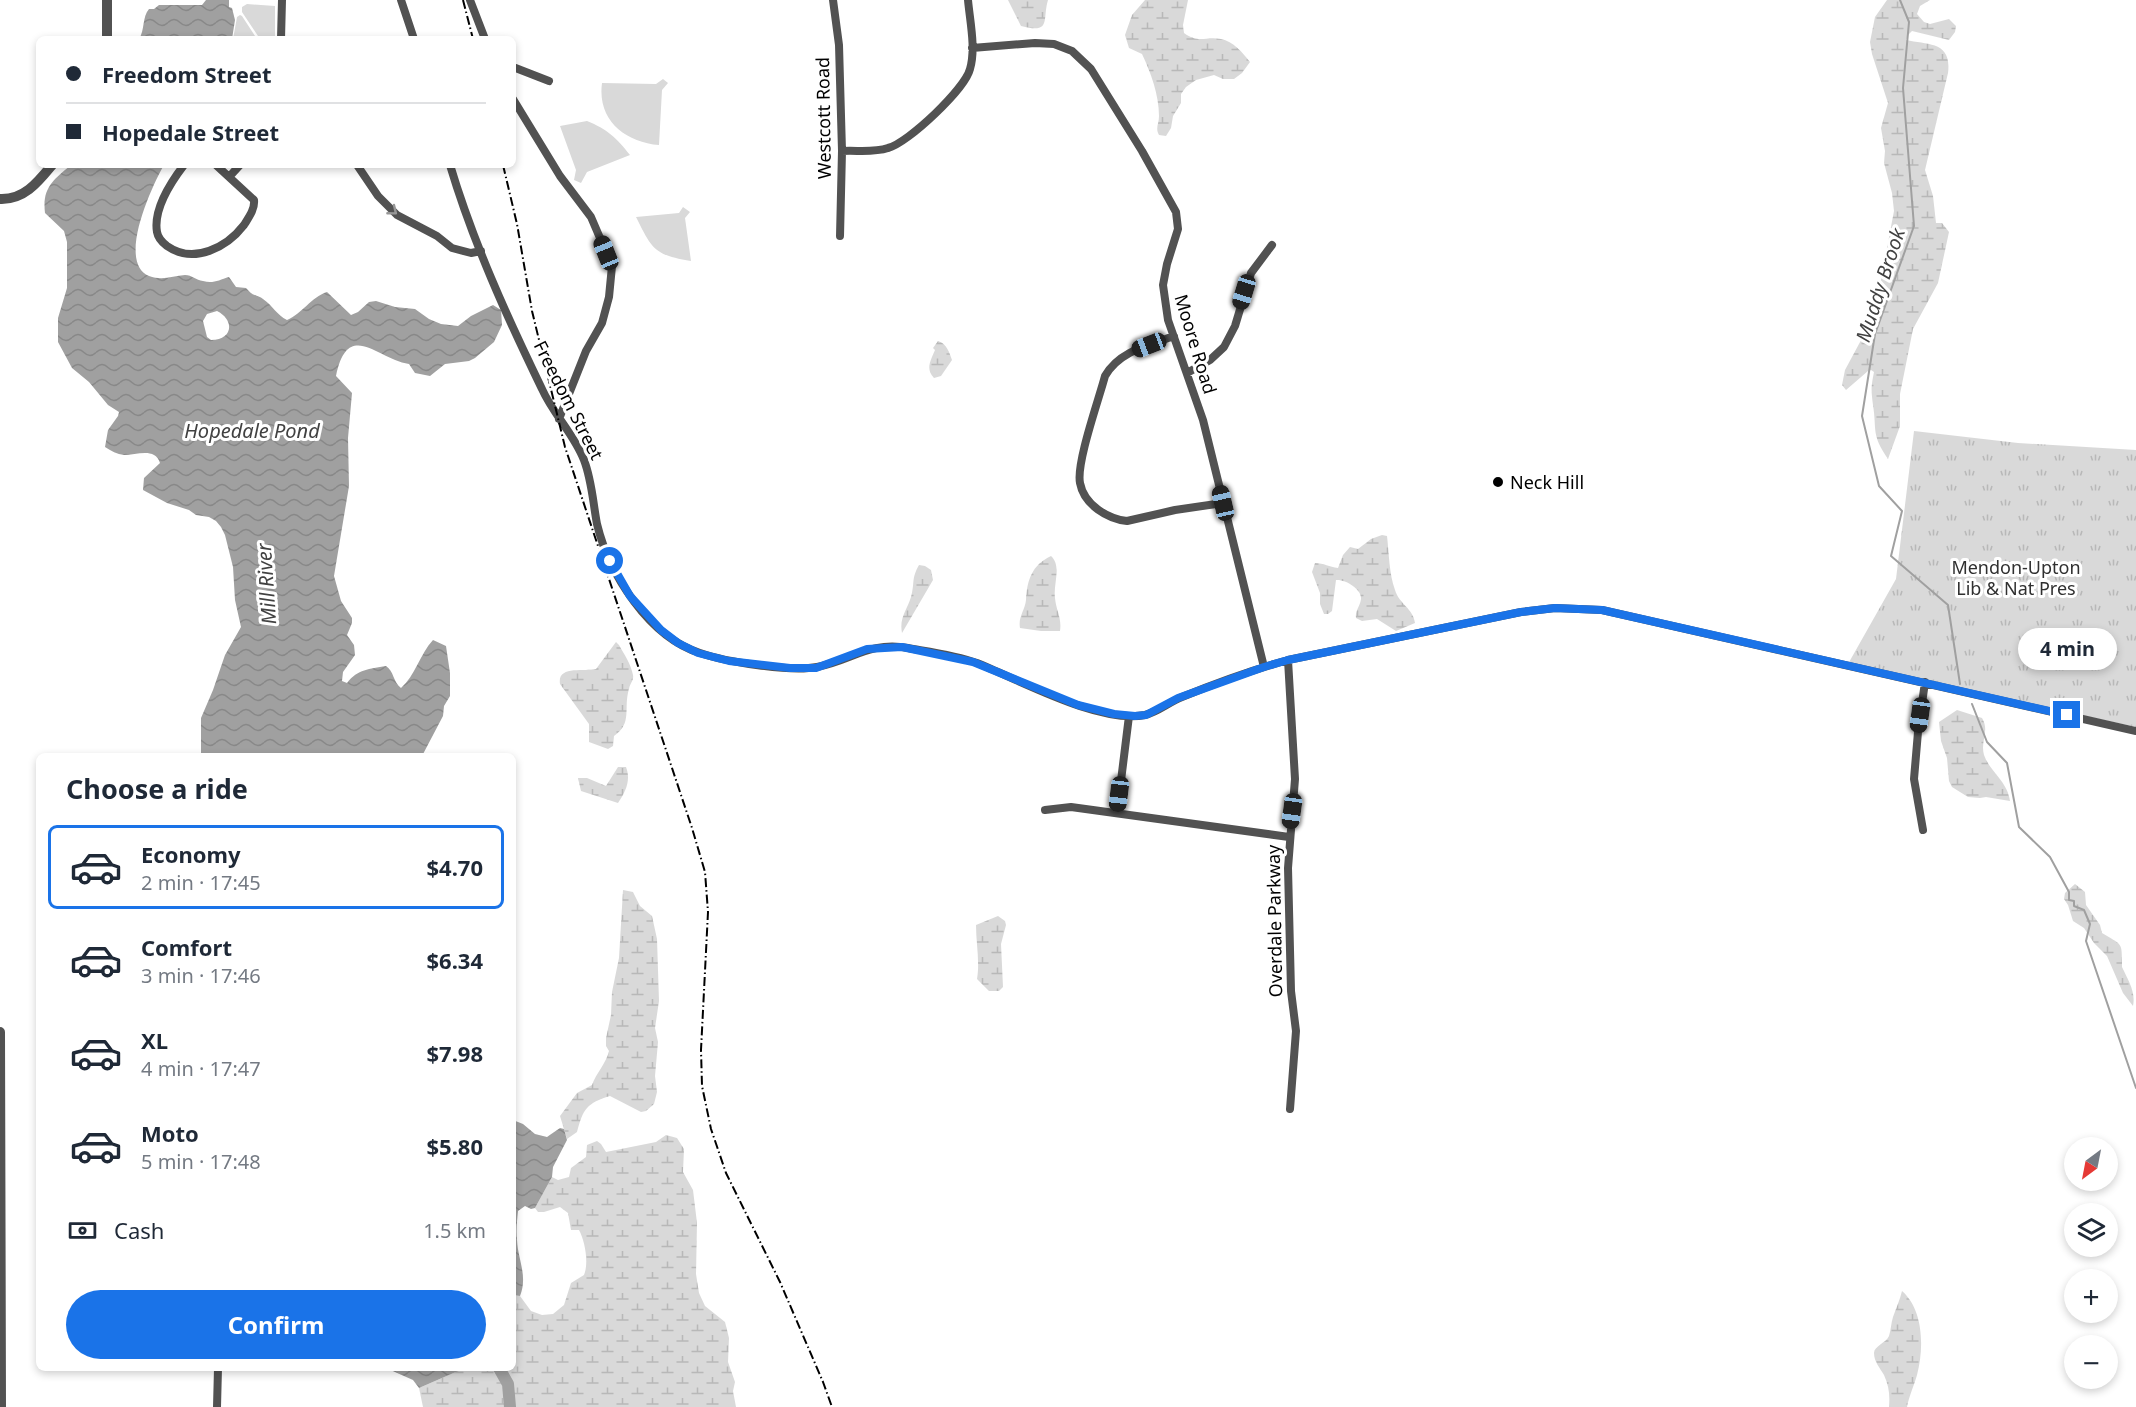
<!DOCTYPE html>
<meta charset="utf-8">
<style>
:root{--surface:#fff;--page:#f6f6f7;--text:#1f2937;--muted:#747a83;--line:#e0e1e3;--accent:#1a73e8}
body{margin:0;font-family:"Noto Sans",sans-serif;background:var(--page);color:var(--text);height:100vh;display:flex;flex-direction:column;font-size:22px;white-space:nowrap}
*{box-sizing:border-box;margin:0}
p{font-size:20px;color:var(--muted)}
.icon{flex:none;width:33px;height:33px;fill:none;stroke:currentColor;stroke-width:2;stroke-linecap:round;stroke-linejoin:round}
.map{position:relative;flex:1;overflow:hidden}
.details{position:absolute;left:36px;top:753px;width:480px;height:618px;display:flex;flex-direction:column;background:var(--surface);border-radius:9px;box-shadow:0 3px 9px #0003}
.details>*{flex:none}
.banner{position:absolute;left:36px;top:36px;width:480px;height:132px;border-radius:9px;box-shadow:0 3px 9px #0003;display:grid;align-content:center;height:132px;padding:0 30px;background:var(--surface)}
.needle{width:39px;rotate:212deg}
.tools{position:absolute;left:2064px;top:1137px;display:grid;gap:12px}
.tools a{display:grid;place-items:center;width:54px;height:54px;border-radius:50%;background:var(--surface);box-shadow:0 3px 9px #0003;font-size:30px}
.end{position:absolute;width:27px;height:27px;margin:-14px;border:8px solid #1a73e8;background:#fff;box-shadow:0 0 0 3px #fff}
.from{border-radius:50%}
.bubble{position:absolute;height:42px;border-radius:21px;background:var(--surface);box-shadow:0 3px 9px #0003;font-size:20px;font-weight:700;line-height:42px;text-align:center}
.car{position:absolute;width:18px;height:36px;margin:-18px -9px;border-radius:8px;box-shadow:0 0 4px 2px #0007;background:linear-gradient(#222 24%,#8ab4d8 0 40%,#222 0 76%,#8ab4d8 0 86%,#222 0)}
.banner b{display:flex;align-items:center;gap:21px;height:57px;font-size:22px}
.banner b+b{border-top:2px solid var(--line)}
.banner i{width:15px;height:15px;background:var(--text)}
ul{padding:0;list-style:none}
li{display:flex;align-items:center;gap:18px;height:84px;margin:0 12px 9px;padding:0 18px;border:3px solid transparent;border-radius:9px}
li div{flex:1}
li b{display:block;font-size:22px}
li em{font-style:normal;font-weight:700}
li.selected{border-color:var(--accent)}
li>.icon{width:54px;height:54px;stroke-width:1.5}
h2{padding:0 30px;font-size:27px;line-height:72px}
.pay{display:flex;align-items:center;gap:15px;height:66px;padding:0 30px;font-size:22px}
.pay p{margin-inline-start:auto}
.action{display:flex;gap:12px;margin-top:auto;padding:12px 30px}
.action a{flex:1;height:69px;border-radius:36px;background:var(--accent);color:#fff;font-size:24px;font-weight:700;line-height:69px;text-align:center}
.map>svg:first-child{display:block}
.grass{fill:#d9d9d9}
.wetland{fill:url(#wetland-marsh)}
.park{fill:url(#park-tufts)}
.water{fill:url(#water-waves);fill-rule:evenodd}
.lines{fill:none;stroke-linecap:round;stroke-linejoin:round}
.stream{stroke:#a0a0a0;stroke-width:2}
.river{stroke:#a0a0a0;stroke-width:12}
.minor{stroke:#525252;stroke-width:8}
.tertiary{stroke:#525252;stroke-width:10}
.rail{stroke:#000;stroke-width:2;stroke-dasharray:9 3 1.5 3;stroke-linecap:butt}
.oneway{stroke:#979797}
.route{stroke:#1a73e8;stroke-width:8}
.poi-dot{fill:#000;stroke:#fff;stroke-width:2}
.labels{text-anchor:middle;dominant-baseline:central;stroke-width:6;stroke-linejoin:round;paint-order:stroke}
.street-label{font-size:18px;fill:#000;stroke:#fff}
.poi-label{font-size:18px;fill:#000;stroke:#fff;text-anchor:start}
.park-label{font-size:18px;fill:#303030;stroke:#fff}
.water-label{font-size:20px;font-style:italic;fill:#414141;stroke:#fff}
</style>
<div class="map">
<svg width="2136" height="1407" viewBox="0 0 2136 1407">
<defs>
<pattern id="wetland-marsh" width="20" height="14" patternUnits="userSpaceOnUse" patternTransform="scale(1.5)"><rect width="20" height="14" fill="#d9d9d9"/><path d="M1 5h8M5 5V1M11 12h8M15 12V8" fill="none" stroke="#b8b8b8"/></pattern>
<pattern id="park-tufts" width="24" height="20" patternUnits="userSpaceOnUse" patternTransform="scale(1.5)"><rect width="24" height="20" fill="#d9d9d9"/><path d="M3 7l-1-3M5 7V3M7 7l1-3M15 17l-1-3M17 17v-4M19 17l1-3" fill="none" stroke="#b8b8b8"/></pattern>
<pattern id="water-waves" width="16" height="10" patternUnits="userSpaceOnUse" patternTransform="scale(1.5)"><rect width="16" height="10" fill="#a0a0a0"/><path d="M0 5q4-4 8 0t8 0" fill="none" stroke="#888"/></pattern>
</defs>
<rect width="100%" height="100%" fill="#fff"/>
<path class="grass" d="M 247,4 L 275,6 L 275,39 L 260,39 L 242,12 L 242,7 Z
M 240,15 L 242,16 L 257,39 L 233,39 L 237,17 Z
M 663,79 L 668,83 L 662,90 L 659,145 C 625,142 597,120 602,83 L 656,84 Z
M 587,121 C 607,129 617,138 630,155 L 587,172 L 581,183 L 574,180 L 576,170 L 560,126 Z
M 683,207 L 690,212 L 685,218 L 691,261 C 654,255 652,249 636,217 L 679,213 Z"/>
<path class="wetland" d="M 1008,0 L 1048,0 C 1042,20 1052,34 1021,26 Z
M 1145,0 L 1188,0 L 1183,25 L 1184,33 C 1199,44 1205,36 1221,39 C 1233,41 1243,53 1250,62 L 1242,73 L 1234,79 L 1223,79 L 1214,75 L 1196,80 L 1186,87 L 1181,94 L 1181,103 L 1173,116 L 1171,128 L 1166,136 L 1159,135 C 1155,128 1159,124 1159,116 C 1159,95 1151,73 1142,54 L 1129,48 L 1125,35 L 1132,15 Z
M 1887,0 L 1930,0 L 1920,6 L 1917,14 L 1924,22 L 1930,24 L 1949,19 L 1956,26 L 1955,32 L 1949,40 L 1912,31 L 1908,35 L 1906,40 C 1928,45 1952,41 1948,73 L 1925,170 L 1933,196 L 1936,223 L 1942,223 L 1949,232 L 1938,283 L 1913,329 L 1900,394 L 1900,426 L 1888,459 C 1871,434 1877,431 1873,405 C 1871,390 1871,387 1874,372 L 1871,370 L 1868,371 L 1846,390 L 1842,385 L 1845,370 L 1874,316 L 1894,211 L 1892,193 L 1884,163 L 1885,151 L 1881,128 L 1888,103 L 1872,54 L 1870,42 L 1875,17 Z
M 938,341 C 947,344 949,352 952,360 L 941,376 L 934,378 C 925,369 931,360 935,350 L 933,348 Z
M 1382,535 L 1387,536 C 1389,553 1389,574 1395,590 C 1399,604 1413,608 1415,623 L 1396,631 L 1377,619 L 1362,621 L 1356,618 C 1355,610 1360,607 1361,599 C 1362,589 1345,579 1336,580 L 1332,611 L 1328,614 L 1324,614 L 1320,604 L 1320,593 L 1312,572 L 1315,563 C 1324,563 1329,567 1338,568 L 1343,555 L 1350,547 L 1358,549 L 1371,539 Z
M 1051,556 C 1062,566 1053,584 1055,598 C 1056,610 1062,618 1060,631 L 1041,631 L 1020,628 C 1018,617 1025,610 1026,600 C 1027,580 1032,565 1051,556 Z
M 919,565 L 925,566 L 931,570 L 933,580 L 902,633 C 899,618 907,610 911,597 C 915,583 911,579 919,565 Z
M 616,642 L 619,645 C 624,654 631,664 633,675 C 634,681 630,683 629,689 C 623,708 633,723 614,736 L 613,746 L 608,749 L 589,742 L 589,724 L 560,684 C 557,665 584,672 596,669 Z
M 1957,710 L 1982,718 C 1990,731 1980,741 1984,755 C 1990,772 2008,782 2010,801 L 1986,797 L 1980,798 L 1968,797 L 1952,787 L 1949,781 L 1947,758 L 1941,741 L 1939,722 Z
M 618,767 L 626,767 C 631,780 626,791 618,803 L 581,791 L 578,778 L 587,778 L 606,786 Z
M 2075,884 L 2085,892 L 2086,905 L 2100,925 L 2102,933 C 2123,946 2122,941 2122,967 C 2128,980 2136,992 2133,1006 L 2123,993 L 2107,956 L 2094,943 L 2084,928 L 2073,921 L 2068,905 L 2064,899 L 2065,893 Z
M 623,890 L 633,892 L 640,906 L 652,916 L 657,939 L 659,1001 L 655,1028 L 658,1042 L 655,1076 L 657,1092 L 654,1104 L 646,1111 L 641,1112 L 610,1096 C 587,1103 583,1109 577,1132 L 567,1139 L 560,1116 L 577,1093 L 592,1085 C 596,1073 606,1064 609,1051 L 606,1046 L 606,1038 L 611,1015 L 612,992 L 619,958 Z
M 998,916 L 1005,921 L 1006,925 L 1001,944 L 1003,987 L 999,991 L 989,991 L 977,979 C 980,962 976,943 976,925 Z
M 666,1135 L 677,1138 L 684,1149 L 683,1172 L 693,1190 L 697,1223 L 696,1274 L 699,1293 L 705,1306 L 725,1322 L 729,1338 L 728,1362 L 735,1382 L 733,1391 L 736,1407 L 423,1407 L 419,1388 L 465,1368 L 513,1368 L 513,1295 L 520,1296 L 531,1311 L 542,1315 L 553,1314 L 564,1305 L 571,1283 L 584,1275 C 589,1263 585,1241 579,1230 L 571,1230 L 568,1213 L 560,1207 L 544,1212 L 538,1212 L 535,1208 L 552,1177 L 558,1180 L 569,1177 L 571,1168 L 586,1157 L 587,1145 L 597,1141 L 601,1144 L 606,1152 L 656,1142 Z
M 1902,1291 C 1924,1310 1924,1349 1917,1375 C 1914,1386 1909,1396 1907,1407 L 1889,1407 C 1890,1395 1889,1386 1884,1375 C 1880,1368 1874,1362 1874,1353 C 1874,1346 1886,1343 1889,1336 C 1891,1330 1891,1323 1893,1317 C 1896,1308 1900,1300 1902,1291 Z"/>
<path class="park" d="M 1914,431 L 2018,443 L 2136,450 L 2136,727 L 1848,664 L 1896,579 Z"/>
<path class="water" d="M 206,0 L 229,0 L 229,7 L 232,8 L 235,20 L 232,39 L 139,39 C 145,30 142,17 149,9 L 154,9 L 159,5 L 202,5 Z
M 71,165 L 164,165 C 153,184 116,262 149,276 C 162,281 173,276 185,275 C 192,275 196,280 203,281 C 213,284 219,280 229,277 L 236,287 L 246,288 C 255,298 254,293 263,299 C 272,305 277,315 287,320 C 302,314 311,297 327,292 L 351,315 L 358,312 L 369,302 L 376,301 L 395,307 L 415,309 L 429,319 L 441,324 L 458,326 L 471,316 L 493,305 L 501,310 L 502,325 L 494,342 L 475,358 L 469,361 L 445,364 L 430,376 L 415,373 L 409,364 C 378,360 348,318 336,376 L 352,393 L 348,438 L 349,486 L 334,576 L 341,601 L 352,618 L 352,623 L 347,635 L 354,645 L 355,655 L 343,672 L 342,681 L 347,683 C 358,669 369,669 386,666 C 394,671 393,682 401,688 C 415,676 420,654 433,640 L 446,646 L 450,673 L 450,696 L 444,706 L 443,716 L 422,756 L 201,756 L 201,718 L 213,690 L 225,655 L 241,627 L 235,600 L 233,567 L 225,535 L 221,527 L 216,521 L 209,517 L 196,515 L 189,510 L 167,503 L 143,490 L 144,478 L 160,463 C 155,447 137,455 124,455 C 117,454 111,451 105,447 L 108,430 L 118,416 L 119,412 L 108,405 L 89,382 L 72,368 L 58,342 L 58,318 L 67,288 L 67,242 L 64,231 L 45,213 C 42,188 53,180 71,165 ZM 217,311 C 235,320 233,340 211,340 L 207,337 L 203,321 L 207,314 Z
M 513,1120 L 523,1124 L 535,1134 L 547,1137 L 560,1128 L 564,1129 L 567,1140 L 553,1167 L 552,1177 L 535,1208 L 531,1209 L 525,1206 L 518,1211 C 517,1221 516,1230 517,1240 C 518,1260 528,1276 520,1296 L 513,1295 Z
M 386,1368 L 465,1368 L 419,1388 L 413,1380 Z"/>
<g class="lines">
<path class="stream" d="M 1900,0 L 1909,22 L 1903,88 L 1914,226 L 1875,334 L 1862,416 L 1879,486 L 1902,511 L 1891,556 L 1948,605 L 1960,684
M 1972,704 L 1987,742 L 2007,763 L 2019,827 L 2050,857 L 2069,892 L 2069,900 L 2074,901 L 2074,906 L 2084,910 L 2090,924 L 2086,941 L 2136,1088"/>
<path class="river" d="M 499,1368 L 508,1384 L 510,1407"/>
<path class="minor" d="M 401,0 L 414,39
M 470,0 L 485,39
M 833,0 L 839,45 L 842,151 L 840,236
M 281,39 L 282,0
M 972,48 L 1035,43 L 1054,44 L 1072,51 L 1091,69 L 1142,151 L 1176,212 L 1178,229 L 1167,264 L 1163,285 L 1168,320 L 1203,420 L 1264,667
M 513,67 L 549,81
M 513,99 L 560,176 L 591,217 L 612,266 L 609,297 L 602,323 L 586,351 L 559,419
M 842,151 C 857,150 873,153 888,148 C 908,143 965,89 970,69 C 976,48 970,22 968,0
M 184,165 C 171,182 153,209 157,232 C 158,238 163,243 167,246 C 194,265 227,247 244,225 C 249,217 255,209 254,200 L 216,165
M 357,165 L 378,196 L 397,215 L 437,236 L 452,248 L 471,253 L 481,251
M 450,165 C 473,242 507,317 542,389 C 553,414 574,434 584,460 C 592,481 593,503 597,524 C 609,574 649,637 700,653 C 726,662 790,672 817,667 C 851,661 869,641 908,648 C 931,652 955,655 977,663 C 1020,680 1099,724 1145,715 C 1158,712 1169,702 1182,697 C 1216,683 1252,670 1288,660 L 1521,612 L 1555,608 L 1602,610 L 2136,731
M 229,177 L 240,165
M 1174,336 C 1149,345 1119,351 1105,376 C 1099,399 1076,463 1080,483 C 1084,505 1108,519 1127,521 L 1175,510 L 1223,503
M 1187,373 L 1210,360 L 1224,347 L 1235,326 L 1251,273 L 1272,245
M 1288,660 L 1295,779 L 1288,868 L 1291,991 L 1296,1031 L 1290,1109
M 1045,810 L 1071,807 L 1289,837
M 1117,813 L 1129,716
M 1923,830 L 1914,779 L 1918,732 L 1925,682
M 217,1407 L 218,1368"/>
<path class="tertiary" d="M 107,39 L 107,0
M 0,199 C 24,200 38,182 52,165
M 0,1032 L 1,1407"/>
<path class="rail" d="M 463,0 L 473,39
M 503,165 L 517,224 L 532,311 L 565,447 L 692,828 L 705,872 L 708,912 L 701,1050 L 702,1086 L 711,1129 L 726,1173 L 780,1282 L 823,1382 L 832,1407"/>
</g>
<defs><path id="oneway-chevron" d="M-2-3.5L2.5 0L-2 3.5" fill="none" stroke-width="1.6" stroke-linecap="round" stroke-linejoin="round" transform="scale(1.5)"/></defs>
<use class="oneway" href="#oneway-chevron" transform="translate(393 211) rotate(39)"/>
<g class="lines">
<path class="route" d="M 610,561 L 630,596 L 661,630 L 678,643 L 698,653 L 729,661 L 790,668 L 816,668 L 867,649 L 902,647 L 973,662 L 1078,705 L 1114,714 L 1135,716 L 1146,715 L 1178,698 L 1264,667 L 1288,660 L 1521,612 L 1555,608 L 1602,610 L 2067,715"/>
</g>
<circle class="poi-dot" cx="1498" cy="482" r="6"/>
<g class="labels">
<g class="street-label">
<text transform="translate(823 118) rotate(-91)">Westcott Road</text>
<text transform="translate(1196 344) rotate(73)">Moore Road</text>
<text transform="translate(569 400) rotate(63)">Freedom Street</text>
<text transform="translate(1274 921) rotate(-91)">Overdale Parkway</text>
</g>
<g class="poi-label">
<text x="1510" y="482">Neck Hill</text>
</g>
<g class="park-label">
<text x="2016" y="567">Mendon-Upton<tspan x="2016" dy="21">Lib &amp; Nat Pres</tspan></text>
</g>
<g class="water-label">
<text transform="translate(1880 285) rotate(-72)">Muddy Brook</text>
<text x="252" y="430">Hopedale Pond</text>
<text transform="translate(266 584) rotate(-94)">Mill River</text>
</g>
</g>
</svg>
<div class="tools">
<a><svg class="needle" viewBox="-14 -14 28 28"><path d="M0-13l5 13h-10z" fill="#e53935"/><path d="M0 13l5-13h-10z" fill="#747a83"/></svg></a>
<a><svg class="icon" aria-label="layers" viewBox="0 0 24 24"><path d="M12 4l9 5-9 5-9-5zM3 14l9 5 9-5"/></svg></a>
<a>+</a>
<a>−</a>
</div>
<i class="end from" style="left:610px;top:561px"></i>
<i class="end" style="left:2067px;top:715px"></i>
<div class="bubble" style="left:2018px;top:628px;width:99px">4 min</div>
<i class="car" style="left:606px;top:253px;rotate:338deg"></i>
<i class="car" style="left:1244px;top:292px;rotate:197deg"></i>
<i class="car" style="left:1149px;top:345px;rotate:249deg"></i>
<i class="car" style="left:1223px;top:503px;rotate:347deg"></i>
<i class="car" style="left:1920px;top:715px;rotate:188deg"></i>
<i class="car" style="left:1119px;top:794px;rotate:187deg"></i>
<i class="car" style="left:1292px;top:811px;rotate:188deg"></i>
<div class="banner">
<b><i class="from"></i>Freedom Street</b>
<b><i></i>Hopedale Street</b>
</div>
<section class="details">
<h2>Choose a ride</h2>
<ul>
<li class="selected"><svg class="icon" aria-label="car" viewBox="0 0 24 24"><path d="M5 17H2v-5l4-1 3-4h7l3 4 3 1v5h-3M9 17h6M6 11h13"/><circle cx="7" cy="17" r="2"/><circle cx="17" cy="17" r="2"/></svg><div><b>Economy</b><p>2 min · 17:45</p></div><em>$4.70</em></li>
<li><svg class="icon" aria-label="car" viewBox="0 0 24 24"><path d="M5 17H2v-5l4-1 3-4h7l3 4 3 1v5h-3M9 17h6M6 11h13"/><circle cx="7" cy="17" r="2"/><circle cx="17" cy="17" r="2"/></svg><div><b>Comfort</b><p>3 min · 17:46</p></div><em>$6.34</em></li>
<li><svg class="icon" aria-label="car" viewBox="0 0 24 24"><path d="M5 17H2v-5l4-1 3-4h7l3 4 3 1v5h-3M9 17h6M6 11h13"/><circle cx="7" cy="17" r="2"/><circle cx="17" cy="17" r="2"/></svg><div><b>XL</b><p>4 min · 17:47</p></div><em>$7.98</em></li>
<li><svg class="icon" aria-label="car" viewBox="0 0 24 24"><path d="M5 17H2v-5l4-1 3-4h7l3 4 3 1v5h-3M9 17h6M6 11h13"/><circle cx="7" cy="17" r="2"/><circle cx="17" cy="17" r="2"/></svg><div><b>Moto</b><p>5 min · 17:48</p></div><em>$5.80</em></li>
</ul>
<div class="pay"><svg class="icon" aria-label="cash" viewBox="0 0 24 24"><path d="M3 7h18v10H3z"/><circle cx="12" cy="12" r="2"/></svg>Cash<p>1.5 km</p></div>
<div class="action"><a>Confirm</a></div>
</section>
</div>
